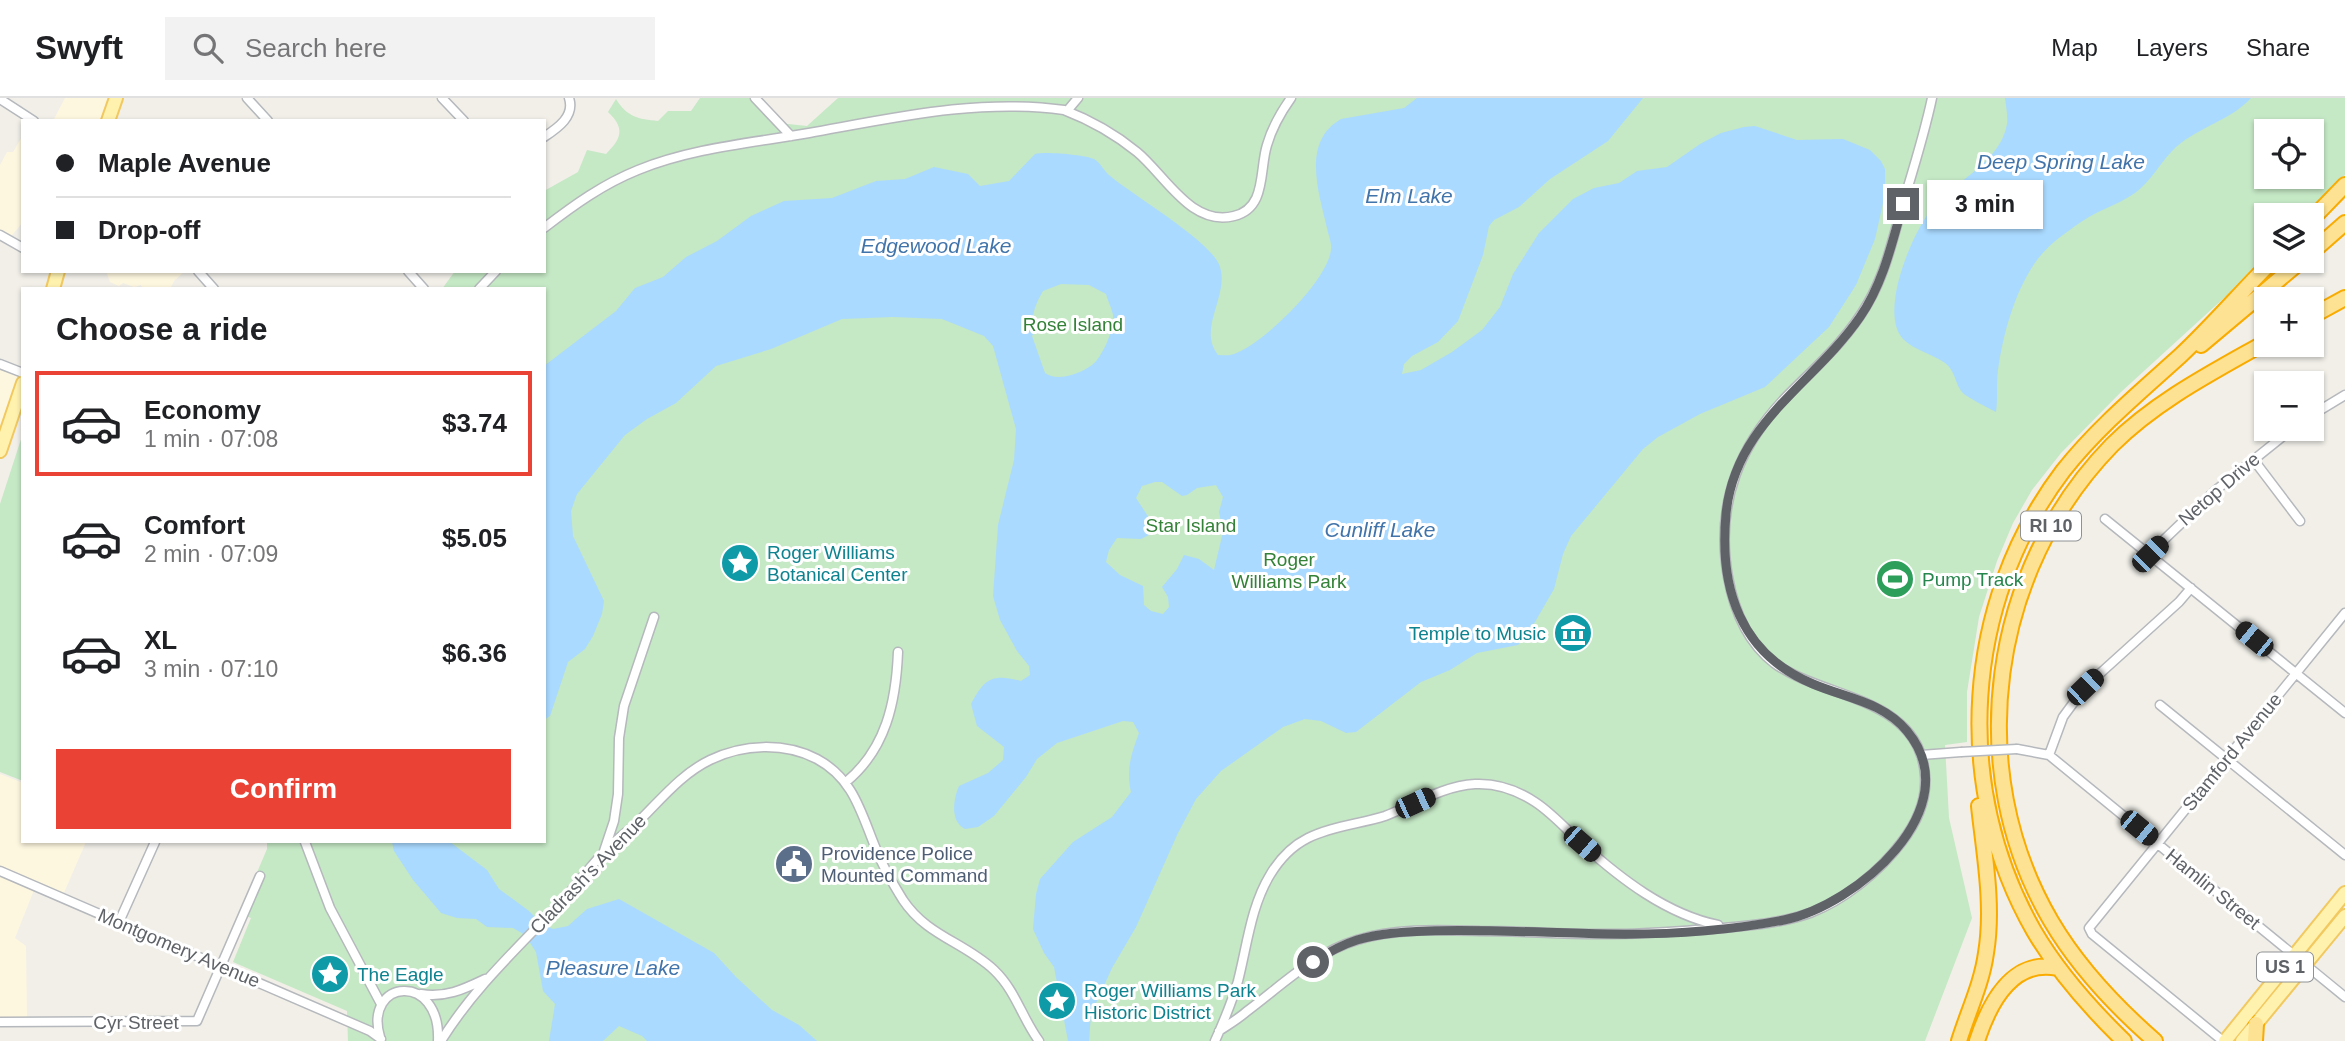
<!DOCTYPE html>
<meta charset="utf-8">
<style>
:root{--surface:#fff;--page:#f2f2f2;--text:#202124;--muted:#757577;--line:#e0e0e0;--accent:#ea4335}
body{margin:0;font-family:Arial,sans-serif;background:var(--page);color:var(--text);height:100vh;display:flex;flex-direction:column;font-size:26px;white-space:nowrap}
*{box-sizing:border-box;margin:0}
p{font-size:23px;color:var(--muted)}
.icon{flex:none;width:38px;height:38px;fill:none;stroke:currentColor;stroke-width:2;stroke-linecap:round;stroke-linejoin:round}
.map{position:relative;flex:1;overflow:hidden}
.sheet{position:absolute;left:21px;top:189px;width:525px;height:556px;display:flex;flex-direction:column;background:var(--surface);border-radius:0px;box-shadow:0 2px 5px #0004}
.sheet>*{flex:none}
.top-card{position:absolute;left:21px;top:21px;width:525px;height:154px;border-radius:0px;box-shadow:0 2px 5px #0004;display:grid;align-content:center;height:154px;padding:0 35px;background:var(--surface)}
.buttons{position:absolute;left:2254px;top:21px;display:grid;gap:14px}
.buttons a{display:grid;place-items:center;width:70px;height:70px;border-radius:0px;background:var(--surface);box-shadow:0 2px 5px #0004;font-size:35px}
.end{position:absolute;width:32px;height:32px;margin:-16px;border:9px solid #5f6368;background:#fff;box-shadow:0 0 0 4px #fff}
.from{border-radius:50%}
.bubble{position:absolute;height:49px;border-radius:0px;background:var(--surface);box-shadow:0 2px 5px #0004;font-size:23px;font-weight:700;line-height:49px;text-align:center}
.car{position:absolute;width:21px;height:42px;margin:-21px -10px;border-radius:9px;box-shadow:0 0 5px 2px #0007;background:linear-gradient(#222 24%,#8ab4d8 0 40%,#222 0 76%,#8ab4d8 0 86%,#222 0)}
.top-card b{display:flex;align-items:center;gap:24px;height:66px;font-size:26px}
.top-card b+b{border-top:2px solid var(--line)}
.top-card i{width:18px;height:18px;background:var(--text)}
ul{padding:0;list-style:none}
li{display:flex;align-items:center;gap:21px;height:105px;margin:0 14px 10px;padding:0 21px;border:4px solid transparent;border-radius:0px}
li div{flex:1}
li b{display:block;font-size:26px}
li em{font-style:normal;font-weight:700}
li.active{border-color:var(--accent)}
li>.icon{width:63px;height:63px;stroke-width:1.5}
h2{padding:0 35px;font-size:32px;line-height:84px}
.cta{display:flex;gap:14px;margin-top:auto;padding:14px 35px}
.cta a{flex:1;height:80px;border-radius:0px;background:var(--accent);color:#fff;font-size:28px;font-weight:700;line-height:80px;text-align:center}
header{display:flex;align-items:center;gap:42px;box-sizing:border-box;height:98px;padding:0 35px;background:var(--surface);border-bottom:2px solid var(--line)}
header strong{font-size:33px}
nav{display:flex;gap:38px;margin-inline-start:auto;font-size:24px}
.search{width:490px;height:63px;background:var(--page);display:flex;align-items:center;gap:18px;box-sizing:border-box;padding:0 24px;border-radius:0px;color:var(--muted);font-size:26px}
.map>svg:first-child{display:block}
.commercial{fill:#fef7e0}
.green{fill:#c5e8c5;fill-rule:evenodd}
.water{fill:#aadaff;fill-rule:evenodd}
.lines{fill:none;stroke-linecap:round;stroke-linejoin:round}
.minor-casing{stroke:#b5b8bc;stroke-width:11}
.primary-casing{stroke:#f2c960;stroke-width:16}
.motorway-casing{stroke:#f9ab00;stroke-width:18}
.minor{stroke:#fff;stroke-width:8}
.primary{stroke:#fff2af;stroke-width:12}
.motorway{stroke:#fde293;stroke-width:14}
.minor-bridge-casing{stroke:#b5b8bc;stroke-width:11;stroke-linecap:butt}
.minor-bridge{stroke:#fff;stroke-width:8}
.route{stroke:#5f6368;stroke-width:9}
.labels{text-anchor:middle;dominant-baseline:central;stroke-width:6;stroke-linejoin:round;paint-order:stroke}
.shield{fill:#fff;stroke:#8f9295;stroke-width:2}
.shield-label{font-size:18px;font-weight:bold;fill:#5f6368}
.park-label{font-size:19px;fill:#348238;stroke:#fff}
.street-label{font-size:19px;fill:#5f6368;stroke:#fff}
.culture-label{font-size:19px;fill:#0d838f;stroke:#fff;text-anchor:start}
.leisure-label{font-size:19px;fill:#27864d;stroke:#fff;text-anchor:start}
.service-label{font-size:19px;fill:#4e5e75;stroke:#fff;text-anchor:start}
.water-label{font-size:21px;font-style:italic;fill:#4174aa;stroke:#fff}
</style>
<header>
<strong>Swyft</strong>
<div class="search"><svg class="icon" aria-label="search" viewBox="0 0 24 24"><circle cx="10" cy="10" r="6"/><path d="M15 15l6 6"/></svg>Search here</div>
<nav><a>Map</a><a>Layers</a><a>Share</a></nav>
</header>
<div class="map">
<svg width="2345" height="943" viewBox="0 0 2345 943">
<rect width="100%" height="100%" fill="#f1efe8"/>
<path class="commercial" d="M 65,0 L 115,0 L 108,23 L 53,23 Z
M 23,37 L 23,124 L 8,142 L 0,138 L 0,67 L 7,54 L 13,54 Z
M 106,173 L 185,173 L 174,183 L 170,191 L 143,191 L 141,187 L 134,189 L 123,185 L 119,188 L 110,184 Z
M 0,265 L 23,275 L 23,285 L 0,353 Z
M 0,676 L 23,685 L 23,744 L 86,744 L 63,797 L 36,787 L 15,840 L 26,848 L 27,923 L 0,927 Z"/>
<path class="green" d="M 700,0 L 757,0 L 779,25 L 807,28 L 838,0 L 2345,0 L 2345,77 L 2305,117 L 2266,117 L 2266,156 L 2225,199 L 2121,294 L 2061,355 L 2032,392 L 2013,425 L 1997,463 L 1979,519 L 1967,594 L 1967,644 L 1945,647 L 1949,720 L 1972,820 L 1925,943 L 348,943 L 347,913 L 233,864 L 251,820 L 241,816 L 241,812 L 267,751 L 267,744 L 544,744 L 544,191 L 442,191 L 455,173 L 544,173 L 544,93 L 578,74 L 587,52 L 606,56 C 622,40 625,30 608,14 L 616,1 C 627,19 638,21 658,23 L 668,13 L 691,13 ZM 2266,33 L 2312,33 L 2312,79 L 2266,79 Z
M 23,335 L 23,683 L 0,674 L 0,406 Z"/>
<path class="water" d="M 1417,0 L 1643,0 L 1608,43 L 1550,81 L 1519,109 L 1494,122 L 1489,128 L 1483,157 L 1458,223 L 1438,244 L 1412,258 L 1404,266 L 1402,276 L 1421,272 L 1452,254 L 1482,232 L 1500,209 L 1513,176 L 1539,135 L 1573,101 L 1594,90 L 1619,85 L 1637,73 L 1667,69 L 1700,46 L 1721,35 L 1744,29 L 1755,28 L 1797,42 L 1843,41 L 1870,52 L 1881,63 L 1885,71 L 1885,96 L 1875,141 L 1856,187 L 1829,229 L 1765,289 L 1700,316 L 1658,339 L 1643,351 L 1571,438 L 1563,456 L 1554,491 L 1528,536 L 1518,547 L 1477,555 L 1450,572 L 1421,584 L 1356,634 L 1346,635 L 1321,623 L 1305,621 L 1283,629 L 1221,673 L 1196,701 L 1178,735 L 1136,829 L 1112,870 L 1091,916 L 1089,943 L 1068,943 L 1054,869 L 1044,855 L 1033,831 L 1036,796 L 1040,781 L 1073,744 L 1112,719 L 1131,694 C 1126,672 1131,656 1139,635 L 1133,624 L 1123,623 L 1057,645 L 1037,661 L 1026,679 L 994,718 L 978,729 L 965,731 C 950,723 953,702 959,688 L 988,675 L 1003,662 L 1004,649 L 977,628 L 971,606 C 984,581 992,575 1021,583 L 1030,577 L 1029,568 L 1017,553 L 1000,522 L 993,498 L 998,427 L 1014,362 L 1016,331 L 993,248 L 984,238 L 942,221 L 893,219 L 842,221 L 771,251 L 716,268 L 676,305 L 647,321 L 625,337 L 577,396 L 571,413 L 573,438 L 604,503 L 602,516 L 593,538 L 585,551 L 568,564 L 550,618 L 544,622 L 544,268 L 616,213 L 635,190 L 663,179 L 686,159 L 717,143 L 751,118 L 784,103 L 832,100 L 876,83 L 905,81 L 934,69 L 968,76 L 980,88 L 1009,83 L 1035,56 C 1045,53 1085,57 1094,61 C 1100,64 1104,73 1109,77 C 1132,97 1213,144 1220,169 C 1229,199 1197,230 1218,257 C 1223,257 1229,258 1234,256 C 1262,247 1329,182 1331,151 C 1332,145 1328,136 1327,130 C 1319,95 1301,44 1341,21 L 1404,10 ZM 1061,186 L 1089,187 L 1106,196 C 1108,203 1112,211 1113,217 C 1115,230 1102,260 1092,267 C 1080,276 1057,284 1045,275 L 1032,238 L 1035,234 C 1030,218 1035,207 1043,193 ZM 1155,384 L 1162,384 L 1182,398 L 1187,397 L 1197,390 L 1216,387 L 1223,399 L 1219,414 L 1223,434 L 1214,472 L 1199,461 L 1184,457 L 1177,471 L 1162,489 L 1168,499 L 1169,509 L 1163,516 L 1151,513 L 1144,507 L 1143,488 L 1120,477 L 1106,464 L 1109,452 L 1117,440 L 1141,441 L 1153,435 L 1153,426 L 1136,400 L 1142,388 Z
M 2005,0 L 2251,0 C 2231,22 2199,29 2176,49 C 2163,61 2154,78 2141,90 C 2125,105 2099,111 2081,124 C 2065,135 2048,147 2037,162 C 2015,192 2003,236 1998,272 C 1996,286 1998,300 1996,314 C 1992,312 1967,299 1964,296 C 1955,288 1956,273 1945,265 C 1932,256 1914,252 1903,241 C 1878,214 1913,132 1934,108 C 1956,83 2001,63 2007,26 C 2008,18 2006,8 2005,0 Z
M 392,744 L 450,744 L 487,772 L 499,791 L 529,813 L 542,826 L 553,831 L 568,828 L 587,811 L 619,801 L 714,855 L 736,879 L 772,912 L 799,927 L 817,943 L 647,943 L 642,938 L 619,928 L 603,943 L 549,943 L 555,906 L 543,893 L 536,854 L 525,837 L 513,830 L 487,829 L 476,821 L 457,820 L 441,815 L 413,782 L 394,753 Z"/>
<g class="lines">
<defs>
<path id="minor" d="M 247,0 L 268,23
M 442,0 L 464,23
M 755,0 L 791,38
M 0,1 L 34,23
M 1067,13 L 1078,0
M 544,39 C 558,30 575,18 569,0
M 544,130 C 574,107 603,86 638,72 C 692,50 752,45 809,35 C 893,20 979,0 1064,12 C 1090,22 1115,36 1137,54 C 1165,77 1191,129 1234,118 C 1267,110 1259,72 1267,47 C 1272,30 1281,14 1291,0
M 0,137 L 23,150
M 198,173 L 214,191
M 408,173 L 424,191
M 479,191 L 496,173
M 0,266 L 23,275
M 2312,317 L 2345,297
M 2253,361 L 2300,423
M 2105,421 L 2345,615
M 2149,456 L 2216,392 L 2292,331
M 2160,607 L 2345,757
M 2017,651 L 2049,657 L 2345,899
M 1921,657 L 1961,654
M 2049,657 L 2063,619 L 2085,589 L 2179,504 L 2191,490
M 846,684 C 886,651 896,604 898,554
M 305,744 L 330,810 L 381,906
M 604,753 L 614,723 L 618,696 L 619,640 L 624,608 L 654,519
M 0,773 L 370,933 L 381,941
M 119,824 L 155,744
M 421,896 C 446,900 464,891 485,881
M 0,924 L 197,923 L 260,778
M 1219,933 C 1228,927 1238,921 1246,914 C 1281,888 1314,855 1357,842 C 1396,830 1440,832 1480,833 C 1524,833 1568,837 1613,836 C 1646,836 1679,833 1712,831 C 1744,828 1779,826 1810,815 C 1844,802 1879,774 1901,745 C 1916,726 1927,702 1925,677 C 1919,598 1823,601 1774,565 C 1747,544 1734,512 1728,479 C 1715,405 1739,345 1793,292 C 1820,265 1849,239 1868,205 C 1885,176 1892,144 1901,112 C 1912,75 1924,38 1932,0
M 380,939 C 363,881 441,873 438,943
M 441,943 C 475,888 522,846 565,800 C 578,785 590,769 603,755 C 614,742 630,733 642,720 C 663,699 683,675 710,662 C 743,646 784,644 817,661 C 854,681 861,715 876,751 C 883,769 893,786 903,802 C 927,838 964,844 994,872 C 1016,893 1022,920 1039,943
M 1215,943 C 1224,923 1232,904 1238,883 C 1247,848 1251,808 1270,777 C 1279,762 1292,748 1308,740 C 1332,728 1360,726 1385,718 C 1414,707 1442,688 1475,686 C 1496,685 1517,692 1535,704 C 1552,715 1567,732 1582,746 C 1621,781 1666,816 1718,827
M 2223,943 L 2092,836 L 2089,830 L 2345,515"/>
<path id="primary" d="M 108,23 L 116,0
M 53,191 L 58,173
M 0,353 L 23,285
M 2225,943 L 2345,795
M 2242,943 L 2345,818"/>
<path id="motorway" d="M 2312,121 L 2345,87
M 2312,154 L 2345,125
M 2312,218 L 2345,200
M 2201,247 L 2301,163
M 1959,943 C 1968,914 1982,885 1986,855 C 1994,807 1984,755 1979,708
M 1977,943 C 1989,906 2012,860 2058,870
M 2124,943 C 2090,910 2058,874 2034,833 C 1952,690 1963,505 2063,373 C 2097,330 2139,295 2180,258 C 2212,228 2241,194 2272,163
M 2155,943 C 2115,908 2078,869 2051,823 C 1962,671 1990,472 2112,347 C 2156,303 2213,274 2266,244
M 2255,943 L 2256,926"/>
</defs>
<use href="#minor" class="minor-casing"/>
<use href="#primary" class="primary-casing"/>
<use href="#motorway" class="motorway-casing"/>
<use href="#minor" class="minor"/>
<use href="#primary" class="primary"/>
<use href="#motorway" class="motorway"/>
<defs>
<path id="minor-bridge" d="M 1961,654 L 2017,651"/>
</defs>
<use href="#minor-bridge" class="minor-bridge-casing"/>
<use href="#minor-bridge" class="minor-bridge"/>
</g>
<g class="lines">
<path class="route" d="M 1313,864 C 1327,855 1341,847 1357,842 C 1380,835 1404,834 1428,833 C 1488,831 1547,835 1607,836 C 1665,837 1727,833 1784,822 C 1855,808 1971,710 1907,633 C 1883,604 1846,600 1813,586 C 1740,556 1719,490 1726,416 C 1735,325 1813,287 1860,219 C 1883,186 1892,145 1903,106"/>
</g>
<defs>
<symbol id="sight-disc" viewBox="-11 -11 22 22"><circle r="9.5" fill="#0f9aa8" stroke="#fff"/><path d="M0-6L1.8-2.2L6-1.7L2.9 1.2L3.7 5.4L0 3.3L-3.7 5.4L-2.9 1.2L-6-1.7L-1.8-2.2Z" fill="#fff"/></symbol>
<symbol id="stadium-disc" viewBox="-11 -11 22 22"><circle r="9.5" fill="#2e9e5b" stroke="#fff"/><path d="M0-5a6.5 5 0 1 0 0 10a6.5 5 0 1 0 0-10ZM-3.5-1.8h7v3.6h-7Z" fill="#fff"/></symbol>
<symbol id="museum-disc" viewBox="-11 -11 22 22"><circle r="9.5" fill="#0f9aa8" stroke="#fff"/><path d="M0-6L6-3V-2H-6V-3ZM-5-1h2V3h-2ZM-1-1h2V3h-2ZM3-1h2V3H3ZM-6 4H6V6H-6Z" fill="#fff"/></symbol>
<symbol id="civic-disc" viewBox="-11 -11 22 22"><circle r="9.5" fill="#5c6f8a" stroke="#fff"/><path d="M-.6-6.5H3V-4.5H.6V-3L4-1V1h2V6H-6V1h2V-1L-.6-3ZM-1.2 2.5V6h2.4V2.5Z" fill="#fff"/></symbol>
</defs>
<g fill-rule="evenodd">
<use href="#sight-disc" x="718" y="443" width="44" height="44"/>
<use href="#stadium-disc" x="1873" y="459" width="44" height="44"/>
<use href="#museum-disc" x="1551" y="513" width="44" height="44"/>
<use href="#civic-disc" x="772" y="744" width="44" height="44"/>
<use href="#sight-disc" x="308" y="854" width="44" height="44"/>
<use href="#sight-disc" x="1035" y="881" width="44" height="44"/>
</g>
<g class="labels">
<g class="shield">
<rect x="2021" y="413.5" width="60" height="29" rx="5"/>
<rect x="2257" y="854.5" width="56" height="29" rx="5"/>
</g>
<g class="shield-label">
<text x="2051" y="428">RI 10</text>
<text x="2285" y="869">US 1</text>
</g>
<g class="park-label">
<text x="1073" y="226">Rose Island</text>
<text x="1191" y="427">Star Island</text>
<text x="1289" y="461">Roger<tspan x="1289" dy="22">Williams Park</tspan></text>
</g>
<g class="street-label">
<text transform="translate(2219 391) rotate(-41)">Netop Drive</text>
<text transform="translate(2232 654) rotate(-51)">Stamford Avenue</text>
<text transform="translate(588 776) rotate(-46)">Cladrash's Avenue</text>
<text transform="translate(2213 791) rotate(39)">Hamlin Street</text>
<text transform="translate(179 850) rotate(23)">Montgomery Avenue</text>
<text x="136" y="924">Cyr Street</text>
</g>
<g class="culture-label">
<text x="767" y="454">Roger Williams<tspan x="767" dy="22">Botanical Center</tspan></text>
<text x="1546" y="535" text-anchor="end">Temple to Music</text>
<text x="357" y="876">The Eagle</text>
<text x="1084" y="892">Roger Williams Park<tspan x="1084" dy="22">Historic District</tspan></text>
</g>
<g class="leisure-label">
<text x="1922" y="481">Pump Track</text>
</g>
<g class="service-label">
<text x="821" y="755">Providence Police<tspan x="821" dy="22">Mounted Command</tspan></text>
</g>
<g class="water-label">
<text x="2061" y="63">Deep Spring Lake</text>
<text x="1409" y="97">Elm Lake</text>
<text x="936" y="147">Edgewood Lake</text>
<text x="1380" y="431">Cunliff Lake</text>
<text x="613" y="869">Pleasure Lake</text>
</g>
</g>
</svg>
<div class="buttons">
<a><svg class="icon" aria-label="locate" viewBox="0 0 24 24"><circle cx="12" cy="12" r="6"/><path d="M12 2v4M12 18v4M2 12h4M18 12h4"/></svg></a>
<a><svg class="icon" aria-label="layers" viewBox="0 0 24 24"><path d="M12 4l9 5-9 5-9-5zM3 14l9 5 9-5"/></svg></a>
<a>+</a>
<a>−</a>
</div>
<i class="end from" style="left:1313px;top:864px"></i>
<i class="end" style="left:1903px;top:106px"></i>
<div class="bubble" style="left:1927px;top:82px;width:116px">3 min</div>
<i class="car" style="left:2150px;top:456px;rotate:45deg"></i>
<i class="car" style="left:2254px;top:541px;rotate:309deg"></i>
<i class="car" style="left:2085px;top:589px;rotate:46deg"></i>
<i class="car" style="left:1415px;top:705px;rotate:65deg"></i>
<i class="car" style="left:2139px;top:730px;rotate:129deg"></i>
<i class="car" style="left:1582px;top:746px;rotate:131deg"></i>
<div class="top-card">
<b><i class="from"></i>Maple Avenue</b>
<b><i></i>Drop-off</b>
</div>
<section class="sheet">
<h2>Choose a ride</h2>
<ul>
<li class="active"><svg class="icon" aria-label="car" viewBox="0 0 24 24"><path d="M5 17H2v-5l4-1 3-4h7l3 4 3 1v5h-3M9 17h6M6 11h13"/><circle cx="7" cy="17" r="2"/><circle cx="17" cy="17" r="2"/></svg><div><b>Economy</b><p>1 min · 07:08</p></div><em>$3.74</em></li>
<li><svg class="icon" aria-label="car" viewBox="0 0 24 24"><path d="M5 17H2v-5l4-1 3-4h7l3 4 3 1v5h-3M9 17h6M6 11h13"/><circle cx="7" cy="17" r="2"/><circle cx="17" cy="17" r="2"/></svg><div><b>Comfort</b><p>2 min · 07:09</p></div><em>$5.05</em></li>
<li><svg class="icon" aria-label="car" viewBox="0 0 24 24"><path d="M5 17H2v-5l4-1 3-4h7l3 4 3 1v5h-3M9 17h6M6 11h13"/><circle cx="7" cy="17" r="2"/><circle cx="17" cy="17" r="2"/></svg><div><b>XL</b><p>3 min · 07:10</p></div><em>$6.36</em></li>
</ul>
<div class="cta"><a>Confirm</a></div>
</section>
</div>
